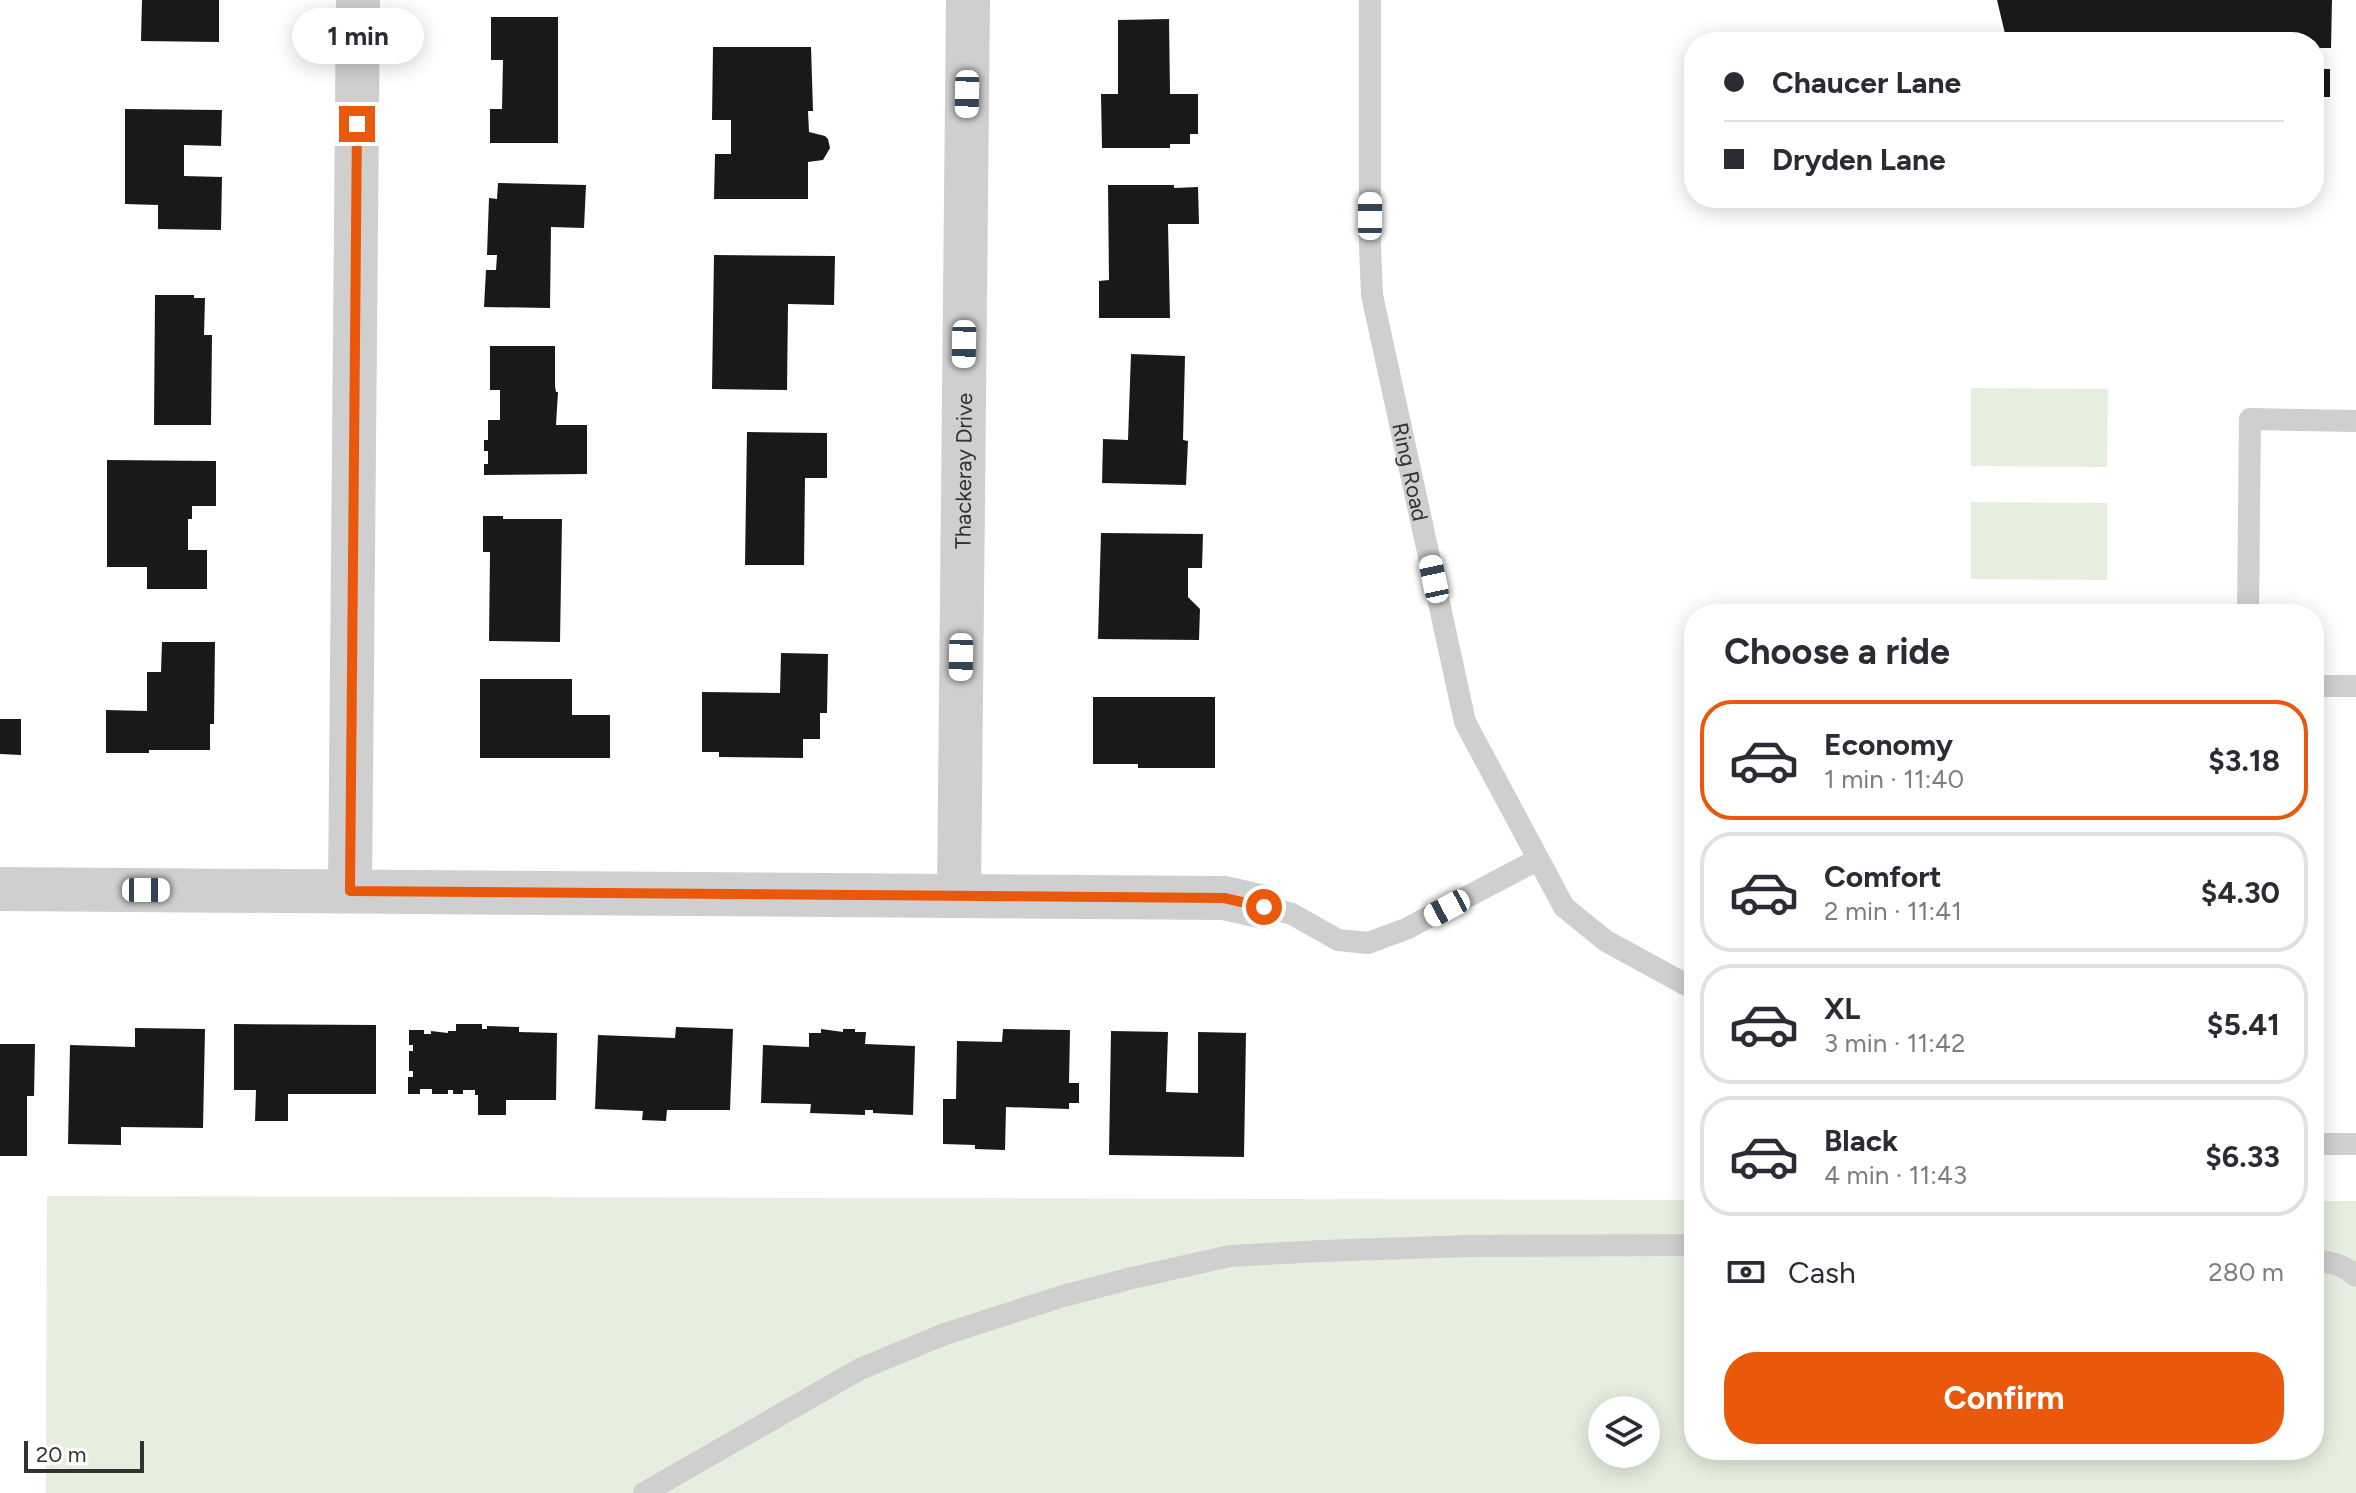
<!DOCTYPE html>
<meta charset="utf-8">
<style>
:root{--surface:#fff;--page:#f7f7f7;--text:#2b2b33;--muted:#7c7c81;--line:#e1e1e2;--accent:#ea580c}
body{margin:0;font-family:Figtree,sans-serif;background:var(--page);color:var(--text);height:100vh;display:flex;flex-direction:column;font-size:30px;white-space:nowrap}
*{box-sizing:border-box;margin:0}
p{font-size:26px;color:var(--muted)}
.icon{flex:none;width:44px;height:44px;fill:none;stroke:currentColor;stroke-width:2;stroke-linecap:round;stroke-linejoin:round}
.map{position:relative;flex:1;overflow:hidden}
.sheet{position:absolute;left:1684px;top:604px;width:640px;height:856px;display:flex;flex-direction:column;background:var(--surface);border-radius:32px;box-shadow:0 4px 20px #0003}
.sheet>*{flex:none}
.banner{position:absolute;left:1684px;top:32px;width:640px;height:176px;border-radius:32px;box-shadow:0 4px 20px #0003;display:grid;align-content:center;height:176px;padding:0 40px;background:var(--surface)}
.controls{position:absolute;left:1588px;top:1396px;display:grid;gap:16px}
.controls a{display:grid;place-items:center;width:72px;height:72px;border-radius:50%;background:var(--surface);box-shadow:0 4px 20px #0003;font-size:40px}
.scale{position:absolute;left:24px;bottom:20px;width:120px;box-sizing:border-box;padding-left:8px;border:4px solid #323232;border-top:0;font-size:22px;line-height:28px;white-space:nowrap;color:#323232;-webkit-text-stroke:6px #fff;paint-order:stroke}
.end{position:absolute;width:36px;height:36px;margin:-18px;border:10px solid #ea580c;background:#fff;box-shadow:0 0 0 4px #fff}
.from{border-radius:50%}
.bubble{position:absolute;height:56px;border-radius:28px;background:var(--surface);box-shadow:0 4px 20px #0003;font-size:26px;font-weight:700;line-height:56px;text-align:center}
.car{position:absolute;width:24px;height:48px;margin:-24px -12px;border-radius:10px;box-shadow:0 0 6px 2px #0007;background:linear-gradient(#fff 24%,#345 0 40%,#fff 0 76%,#345 0 86%,#fff 0)}
.banner b{display:flex;align-items:center;gap:28px;height:76px;font-size:30px}
.banner b+b{border-top:2px solid var(--line)}
.banner i{width:20px;height:20px;background:var(--text)}
ul{padding:0;list-style:none}
li{display:flex;align-items:center;gap:24px;height:120px;margin:0 16px 12px;padding:0 24px;border:4px solid var(--line);border-radius:32px}
li div{flex:1}
li b{display:block;font-size:30px}
li em{font-style:normal;font-weight:700}
li.selected{border-color:var(--accent)}
li>.icon{width:72px;height:72px;stroke-width:1.5}
h2{padding:0 40px;font-size:36px;line-height:96px}
.pay{display:flex;align-items:center;gap:20px;height:88px;padding:0 40px;font-size:30px}
.pay p{margin-inline-start:auto}
.cta{display:flex;gap:16px;margin-top:auto;padding:16px 40px}
.cta a{flex:1;height:92px;border-radius:32px;background:var(--accent);color:#fff;font-size:32px;font-weight:700;line-height:92px;text-align:center}
.map>svg:first-child{display:block}
.green{fill:#e6efdf;fill-rule:evenodd}
.building{fill:#191919}
.lines{fill:none;stroke-linecap:round;stroke-linejoin:round}
.lane{stroke:#cfcfcf;stroke-width:22}
.street{stroke:#cfcfcf;stroke-width:44}
.route{stroke:#ea580c;stroke-width:10}
.labels{text-anchor:middle;dominant-baseline:central;stroke-width:8;stroke-linejoin:round;paint-order:stroke}
.street-label{font-size:22px;fill:#323232;stroke:#fff}
</style>
<div class="map">
<svg width="2356" height="1493" viewBox="0 0 2356 1493">
<rect width="100%" height="100%" fill="#fff"/>
<path class="green" d="M 1971,388 L 2108,389 L 2107,467 L 1971,466 Z
M 1971,502 L 2107,503 L 2107,580 L 1971,579 Z
M 47,1196 L 1694,1200 L 1694,1450 L 2314,1450 L 2314,1201 L 2356,1201 L 2356,1493 L 46,1493 ZM 1602,1410 L 1646,1410 L 1646,1454 L 1602,1454 Z"/>
<path class="building" d="M 142,0 L 219,0 L 219,42 L 141,41 Z
M 1997,0 L 2332,0 L 2331,48 L 2320,48 L 2320,69 L 2330,69 L 2330,97 L 2320,97 L 2318,175 L 2314,175 L 2314,42 L 2007,42 Z
M 491,17 L 558,17 L 558,143 L 490,143 L 490,109 L 502,109 L 503,60 L 491,60 Z
M 1169,19 L 1170,94 L 1198,94 L 1198,134 L 1190,134 L 1190,144 L 1170,144 L 1170,148 L 1102,148 L 1101,94 L 1118,94 L 1118,20 Z
M 713,47 L 811,47 L 813,111 L 808,111 L 809,132 L 825,136 L 828,139 L 830,148 L 823,160 L 808,162 L 808,199 L 714,199 L 715,154 L 731,154 L 731,120 L 712,120 Z
M 125,109 L 222,110 L 221,146 L 184,145 L 184,176 L 222,177 L 221,230 L 158,229 L 158,205 L 125,204 Z
M 498,183 L 586,185 L 584,228 L 551,227 L 550,308 L 484,307 L 486,270 L 496,270 L 497,255 L 487,255 L 489,198 L 497,199 Z
M 1108,185 L 1174,185 L 1174,188 L 1198,187 L 1199,224 L 1168,224 L 1170,318 L 1099,318 L 1099,281 L 1109,280 Z
M 714,255 L 835,256 L 834,305 L 788,304 L 787,390 L 712,389 Z
M 155,295 L 194,295 L 194,298 L 205,298 L 204,335 L 212,335 L 211,425 L 154,425 Z
M 490,346 L 555,346 L 555,386 L 556,392 L 558,392 L 556,425 L 587,425 L 587,474 L 484,475 L 484,464 L 488,464 L 488,451 L 484,451 L 484,440 L 488,440 L 488,420 L 500,420 L 500,390 L 490,390 Z
M 1131,354 L 1185,356 L 1183,440 L 1188,441 L 1186,485 L 1102,483 L 1103,439 L 1128,440 Z
M 747,432 L 827,433 L 827,478 L 805,478 L 804,565 L 745,565 Z
M 107,460 L 216,461 L 216,506 L 192,506 L 192,519 L 188,519 L 188,550 L 207,550 L 207,589 L 147,589 L 147,567 L 107,567 Z
M 483,516 L 503,516 L 503,519 L 562,519 L 560,642 L 489,641 L 490,552 L 483,552 Z
M 1101,533 L 1203,534 L 1202,568 L 1188,568 L 1188,597 L 1200,609 L 1199,640 L 1098,639 Z
M 162,642 L 215,642 L 214,724 L 210,724 L 210,750 L 149,750 L 149,753 L 106,753 L 106,710 L 147,711 L 147,672 L 161,672 Z
M 781,653 L 828,654 L 827,713 L 820,713 L 820,739 L 803,739 L 803,758 L 719,757 L 719,752 L 702,752 L 702,692 L 780,693 Z
M 480,679 L 572,679 L 572,715 L 610,715 L 610,758 L 480,758 Z
M 1093,697 L 1215,697 L 1215,768 L 1138,768 L 1138,764 L 1093,764 Z
M 0,719 L 21,719 L 21,755 L 0,754 Z
M 234,1024 L 376,1025 L 376,1094 L 288,1094 L 288,1121 L 255,1121 L 256,1090 L 234,1090 Z
M 456,1024 L 482,1024 L 482,1029 L 487,1029 L 487,1026 L 519,1027 L 519,1032 L 557,1033 L 556,1100 L 506,1100 L 506,1115 L 478,1115 L 478,1095 L 475,1095 L 475,1090 L 463,1090 L 463,1094 L 453,1094 L 453,1090 L 448,1090 L 448,1094 L 432,1094 L 432,1089 L 420,1089 L 420,1094 L 408,1094 L 408,1077 L 413,1077 L 413,1071 L 409,1071 L 409,1051 L 413,1051 L 413,1045 L 409,1045 L 409,1030 L 424,1030 L 424,1034 L 431,1034 L 431,1031 L 448,1033 L 448,1031 L 456,1031 Z
M 676,1027 L 733,1029 L 730,1110 L 667,1110 L 666,1121 L 642,1120 L 643,1111 L 595,1109 L 598,1035 L 675,1038 Z
M 135,1028 L 205,1029 L 203,1128 L 121,1127 L 121,1145 L 68,1144 L 70,1045 L 135,1047 Z
M 821,1029 L 843,1032 L 843,1029 L 855,1029 L 855,1032 L 866,1032 L 865,1044 L 915,1046 L 913,1115 L 873,1113 L 873,1110 L 865,1110 L 865,1115 L 810,1113 L 811,1104 L 761,1103 L 763,1045 L 809,1047 L 809,1033 L 821,1033 Z
M 1003,1029 L 1070,1030 L 1069,1083 L 1079,1083 L 1079,1103 L 1069,1103 L 1069,1109 L 1006,1107 L 1005,1150 L 975,1149 L 975,1145 L 943,1144 L 943,1099 L 956,1099 L 957,1041 L 1002,1042 Z
M 1111,1031 L 1168,1032 L 1166,1092 L 1198,1093 L 1198,1032 L 1246,1033 L 1244,1157 L 1109,1155 Z
M 0,1044 L 35,1044 L 34,1096 L 27,1096 L 27,1156 L 0,1156 Z"/>
<g class="lines">
<g class="lane">
<path id="s1" d="M 1370,0 L 1370,246 L 1372,295 L 1465,722 L 1564,907 L 1606,941 L 1694,989"/>
<path d="M 2248,614 L 2250,419 L 2356,421"/>
<path d="M 2314,686 L 2356,686"/>
<path d="M 1264,907 L 1292,914 L 1338,940 L 1368,943 L 1406,929 L 1537,860"/>
<path d="M 2314,1144 L 2356,1144"/>
<path d="M 2314,1260 C 2329,1261 2345,1266 2356,1276"/>
<path d="M 644,1493 L 860,1369 L 945,1334 L 1063,1296 L 1132,1278 L 1230,1256 L 1321,1251 L 1468,1246 L 1694,1245"/>
</g>
<g class="street">
<path d="M 0,889 L 1224,898 L 1264,907"/>
<path d="M 350,891 L 358,0"/>
<path id="s2" d="M 959,895 L 968,0"/>
</g>
</g>
<g class="lines">
<path class="route" d="M 357,124 L 350,891 L 1224,898 L 1264,907"/>
</g>
<g class="labels">
<g class="street-label">
<text stroke="none"><textPath href="#s2" startOffset="424">Thackeray Drive</textPath></text>
<text stroke="none"><textPath href="#s1" startOffset="476">Ring Road</textPath></text>
</g>
</g>
</svg>
<div class="controls">
<a><svg class="icon" aria-label="layers" viewBox="0 0 24 24"><path d="M12 4l9 5-9 5-9-5zM3 14l9 5 9-5"/></svg></a>
</div>
<div class="scale">20 m</div>
<i class="end from" style="left:1264px;top:907px"></i>
<i class="end" style="left:357px;top:124px"></i>
<div class="bubble" style="left:292px;top:8px;width:132px">1 min</div>
<i class="car" style="left:967px;top:94px;rotate:181deg"></i>
<i class="car" style="left:1370px;top:216px;rotate:0deg"></i>
<i class="car" style="left:964px;top:344px;rotate:181deg"></i>
<i class="car" style="left:1434px;top:579px;rotate:348deg"></i>
<i class="car" style="left:961px;top:657px;rotate:181deg"></i>
<i class="car" style="left:146px;top:890px;rotate:90deg"></i>
<i class="car" style="left:1447px;top:908px;rotate:242deg"></i>
<div class="banner">
<b><i class="from"></i>Chaucer Lane</b>
<b><i></i>Dryden Lane</b>
</div>
<section class="sheet">
<h2>Choose a ride</h2>
<ul>
<li class="selected"><svg class="icon" aria-label="car" viewBox="0 0 24 24"><path d="M5 17H2v-5l4-1 3-4h7l3 4 3 1v5h-3M9 17h6M6 11h13"/><circle cx="7" cy="17" r="2"/><circle cx="17" cy="17" r="2"/></svg><div><b>Economy</b><p>1 min · 11:40</p></div><em>$3.18</em></li>
<li><svg class="icon" aria-label="car" viewBox="0 0 24 24"><path d="M5 17H2v-5l4-1 3-4h7l3 4 3 1v5h-3M9 17h6M6 11h13"/><circle cx="7" cy="17" r="2"/><circle cx="17" cy="17" r="2"/></svg><div><b>Comfort</b><p>2 min · 11:41</p></div><em>$4.30</em></li>
<li><svg class="icon" aria-label="car" viewBox="0 0 24 24"><path d="M5 17H2v-5l4-1 3-4h7l3 4 3 1v5h-3M9 17h6M6 11h13"/><circle cx="7" cy="17" r="2"/><circle cx="17" cy="17" r="2"/></svg><div><b>XL</b><p>3 min · 11:42</p></div><em>$5.41</em></li>
<li><svg class="icon" aria-label="car" viewBox="0 0 24 24"><path d="M5 17H2v-5l4-1 3-4h7l3 4 3 1v5h-3M9 17h6M6 11h13"/><circle cx="7" cy="17" r="2"/><circle cx="17" cy="17" r="2"/></svg><div><b>Black</b><p>4 min · 11:43</p></div><em>$6.33</em></li>
</ul>
<div class="pay"><svg class="icon" aria-label="cash" viewBox="0 0 24 24"><path d="M3 7h18v10H3z"/><circle cx="12" cy="12" r="2"/></svg>Cash<p>280 m</p></div>
<div class="cta"><a>Confirm</a></div>
</section>
</div>
